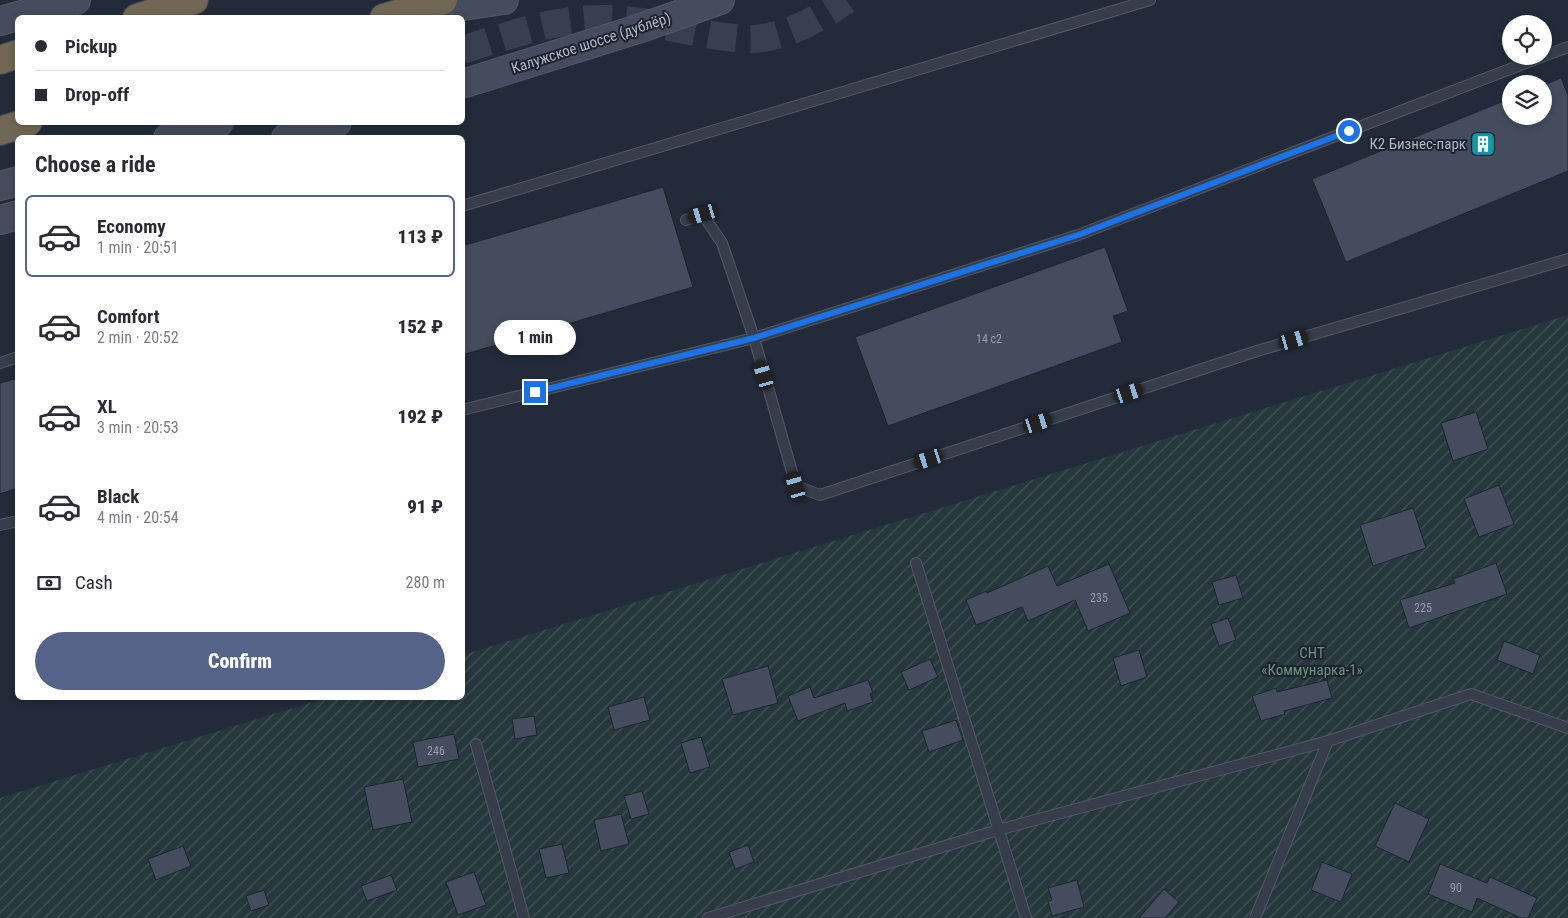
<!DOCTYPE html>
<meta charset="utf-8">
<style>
:root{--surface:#fff;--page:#f2f2f3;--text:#2b2b33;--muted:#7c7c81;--line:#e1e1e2;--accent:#566389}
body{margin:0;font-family:"Roboto Condensed",sans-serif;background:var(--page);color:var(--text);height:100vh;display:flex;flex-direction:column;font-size:19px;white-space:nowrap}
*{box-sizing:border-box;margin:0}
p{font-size:16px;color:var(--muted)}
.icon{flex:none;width:28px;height:28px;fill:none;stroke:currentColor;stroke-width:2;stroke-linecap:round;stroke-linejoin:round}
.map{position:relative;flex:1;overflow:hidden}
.panel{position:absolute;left:15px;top:135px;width:450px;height:565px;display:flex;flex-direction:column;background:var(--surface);border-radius:8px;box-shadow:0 2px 8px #0003}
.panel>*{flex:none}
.top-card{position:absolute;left:15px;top:15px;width:450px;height:110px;border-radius:8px;box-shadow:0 2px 8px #0003;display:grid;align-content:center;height:110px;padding:0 20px;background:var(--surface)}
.tools{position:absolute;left:1502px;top:15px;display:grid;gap:10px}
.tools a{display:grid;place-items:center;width:50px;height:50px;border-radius:50%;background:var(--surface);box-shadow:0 2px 8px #0003;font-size:25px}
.end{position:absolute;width:22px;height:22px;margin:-11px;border:6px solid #1a73e8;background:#fff;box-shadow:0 0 0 2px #fff}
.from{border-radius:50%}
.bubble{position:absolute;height:35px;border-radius:18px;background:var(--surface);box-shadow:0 2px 8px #0003;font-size:16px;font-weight:800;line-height:35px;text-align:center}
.car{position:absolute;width:15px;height:30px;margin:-15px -8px;border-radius:6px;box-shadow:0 0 4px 1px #0007;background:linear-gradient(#222 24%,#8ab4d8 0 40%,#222 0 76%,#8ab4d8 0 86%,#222 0)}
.top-card b{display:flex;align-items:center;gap:18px;height:48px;font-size:19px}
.top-card b+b{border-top:1px solid var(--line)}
.top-card i{width:12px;height:12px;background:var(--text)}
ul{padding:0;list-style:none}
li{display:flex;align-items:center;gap:15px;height:82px;margin:0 10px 8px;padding:0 10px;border:2px solid transparent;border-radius:8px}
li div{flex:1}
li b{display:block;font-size:19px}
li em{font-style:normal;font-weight:800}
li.active{border-color:var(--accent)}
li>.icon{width:45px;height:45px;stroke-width:1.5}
h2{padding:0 20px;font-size:22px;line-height:60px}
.pay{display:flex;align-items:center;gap:12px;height:55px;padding:0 20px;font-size:19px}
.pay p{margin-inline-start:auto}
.action{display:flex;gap:10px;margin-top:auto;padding:10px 20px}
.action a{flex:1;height:58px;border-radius:30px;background:var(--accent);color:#fff;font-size:20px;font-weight:800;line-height:58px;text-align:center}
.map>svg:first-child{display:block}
.garden{fill:url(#garden-furrows)}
.building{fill:#444c5e;stroke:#1e2431}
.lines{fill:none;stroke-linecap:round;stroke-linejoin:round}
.secondary-tunnel{stroke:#38404f;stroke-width:28;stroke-dasharray:28 14;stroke-linecap:butt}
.lane-casing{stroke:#525865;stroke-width:12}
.secondary-casing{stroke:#525865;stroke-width:30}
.highway-casing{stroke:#424855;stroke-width:30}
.lane{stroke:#373d4a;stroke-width:10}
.secondary{stroke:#454c5d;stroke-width:28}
.highway{stroke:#706854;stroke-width:28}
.route{stroke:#1a73e8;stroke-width:6}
.labels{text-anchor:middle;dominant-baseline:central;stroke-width:4;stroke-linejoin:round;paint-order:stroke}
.number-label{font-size:12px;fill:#969dac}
.street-label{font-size:15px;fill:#b2b8c6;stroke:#1c222f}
.poi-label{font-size:15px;fill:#b2b8c6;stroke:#1c222f;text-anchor:end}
.park-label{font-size:15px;fill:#6a9679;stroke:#1c222f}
</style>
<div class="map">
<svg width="1568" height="918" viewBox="0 0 1568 918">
<defs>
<pattern id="garden-furrows" width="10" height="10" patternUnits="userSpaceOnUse" patternTransform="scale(1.25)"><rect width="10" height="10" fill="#26383c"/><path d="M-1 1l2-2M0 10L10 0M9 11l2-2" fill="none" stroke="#435357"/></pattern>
</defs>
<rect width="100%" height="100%" fill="#232b3a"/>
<path class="garden" d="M 1568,315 L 1568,918 L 0,918 L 0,798 L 326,698 L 462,698 L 463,655 Z"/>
<path class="building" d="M 1561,78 L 1568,95 L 1568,171 L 1346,262 L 1312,179 L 1511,98 L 1511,116 L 1544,116 L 1544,85 Z
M 663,187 L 693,287 L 462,355 L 462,246 Z
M 1105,247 L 1128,311 L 1113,316 L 1122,342 L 888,426 L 855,337 Z
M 18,378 L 18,488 L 0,494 L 0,383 Z
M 1476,412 L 1488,449 L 1453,461 L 1441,423 Z
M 1499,485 L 1514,524 L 1479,537 L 1464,499 Z
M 1413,508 L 1426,548 L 1373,566 L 1360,525 Z
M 1496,563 L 1507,594 L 1409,628 L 1400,600 L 1455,583 L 1453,579 Z
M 1109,564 L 1130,613 L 1088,631 L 1075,600 L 1028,621 L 1022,607 L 976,625 L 966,600 L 986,591 L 987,593 L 1048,566 L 1057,586 Z
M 1236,575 L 1243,598 L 1219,605 L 1212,582 Z
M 1228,618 L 1236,640 L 1219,646 L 1211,624 Z
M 1504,641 L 1540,655 L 1533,674 L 1497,660 Z
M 1139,650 L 1147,677 L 1121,686 L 1113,658 Z
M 930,659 L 938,677 L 909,690 L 901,672 Z
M 768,666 L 778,703 L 733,715 L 722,679 Z
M 868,680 L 873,693 L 870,694 L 873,702 L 847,711 L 845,703 L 798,721 L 788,696 L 810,687 L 814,698 Z
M 1327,680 L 1332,698 L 1284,711 L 1285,714 L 1261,721 L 1252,696 L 1276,688 L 1277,692 Z
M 644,697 L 650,720 L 614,730 L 608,707 Z
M 534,716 L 537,735 L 515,739 L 512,719 Z
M 956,720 L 963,740 L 929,752 L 922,731 Z
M 454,734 L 459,759 L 418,767 L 413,742 Z
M 701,737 L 710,767 L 690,773 L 681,743 Z
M 403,779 L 412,822 L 373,830 L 364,787 Z
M 642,791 L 649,814 L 631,819 L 624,796 Z
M 1395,803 L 1429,819 L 1409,862 L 1375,846 Z
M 621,814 L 629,844 L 601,851 L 594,820 Z
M 562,844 L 569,873 L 546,878 L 539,849 Z
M 748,845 L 754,862 L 735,869 L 729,852 Z
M 183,846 L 191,866 L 156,880 L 148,859 Z
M 1322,862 L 1352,874 L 1341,902 L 1311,890 Z
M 1440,864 L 1487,883 L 1490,877 L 1537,898 L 1528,918 L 1521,918 L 1477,898 L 1472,912 L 1428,894 Z
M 474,872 L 486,905 L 458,915 L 446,882 Z
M 391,875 L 397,890 L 367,901 L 361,886 Z
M 1077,880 L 1084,907 L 1052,916 L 1048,901 L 1052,900 L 1048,888 Z
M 1164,889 L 1179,902 L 1165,918 L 1139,918 Z
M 264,890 L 269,905 L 251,911 L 246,896 Z"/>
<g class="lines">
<path class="secondary-tunnel" d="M 462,50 C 508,36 555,18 603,19 C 651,19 698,36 745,39 C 779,41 820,19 846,0"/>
<defs>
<path id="lane" d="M 1544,56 L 1568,47
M 462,206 L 1150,0
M 686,220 L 703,215 L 722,243 L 754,338 L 796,486 L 820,495 L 1257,351 L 1568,259
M 0,363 L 18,357
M 462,410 L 754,338 L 1078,235 L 1544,56
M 0,525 L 18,521
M 916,563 L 1026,918
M 476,744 L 524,918
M 708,918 L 998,830 L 1328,741 L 1471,694 L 1568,728
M 1255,918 L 1328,741"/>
<path id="secondary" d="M 416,13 L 504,0
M 0,21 L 76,0
M 462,84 L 638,29 L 720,0
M 168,138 L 219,122
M 286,138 L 337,122
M 0,186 L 18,181
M 0,220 L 18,215"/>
<path id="highway" d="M 137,18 L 194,0
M 384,18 L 443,0
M 0,60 L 18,54
M 0,131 L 28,122"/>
</defs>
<use href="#lane" class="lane-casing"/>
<use href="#secondary" class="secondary-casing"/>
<use href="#highway" class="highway-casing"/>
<use href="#lane" class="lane"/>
<use href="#secondary" class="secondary"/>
<use href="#highway" class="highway"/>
</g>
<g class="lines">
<path class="route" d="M 535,392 L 754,338 L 1078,235 L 1349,131"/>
</g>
<defs>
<symbol id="building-square" viewBox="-11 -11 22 22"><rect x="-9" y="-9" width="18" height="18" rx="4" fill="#0f9aa8" stroke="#1c222f"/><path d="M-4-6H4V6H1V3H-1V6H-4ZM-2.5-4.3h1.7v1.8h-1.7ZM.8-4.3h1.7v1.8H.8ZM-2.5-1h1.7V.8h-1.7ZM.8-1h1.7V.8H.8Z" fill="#fff"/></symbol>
</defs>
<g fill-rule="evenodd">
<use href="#building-square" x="1469" y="130" width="28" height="28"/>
</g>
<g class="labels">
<g class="number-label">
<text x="989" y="339">14 с2</text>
<text x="1099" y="598">235</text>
<text x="1423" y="608">225</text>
<text x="436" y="751">246</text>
<text x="1456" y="888">90</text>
</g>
<g class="street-label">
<text transform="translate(591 43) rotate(-18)">Калужское шоссе (дублёр)</text>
</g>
<g class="poi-label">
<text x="1466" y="144">К2 Бизнес-парк</text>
</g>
<g class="park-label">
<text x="1312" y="653">СНТ<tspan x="1312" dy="17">«Коммунарка-1»</tspan></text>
</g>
</g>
</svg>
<div class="tools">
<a><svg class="icon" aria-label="locate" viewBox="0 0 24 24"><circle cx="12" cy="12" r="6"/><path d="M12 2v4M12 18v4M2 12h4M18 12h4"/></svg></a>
<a><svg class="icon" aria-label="layers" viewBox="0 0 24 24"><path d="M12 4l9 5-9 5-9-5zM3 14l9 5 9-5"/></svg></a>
</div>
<i class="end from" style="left:1349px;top:131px"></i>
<i class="end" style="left:535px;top:392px"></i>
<div class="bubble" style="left:494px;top:320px;width:82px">1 min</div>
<i class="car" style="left:703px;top:214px;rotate:253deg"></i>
<i class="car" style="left:1294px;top:340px;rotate:74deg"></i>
<i class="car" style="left:764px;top:375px;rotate:344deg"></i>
<i class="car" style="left:1129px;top:393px;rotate:72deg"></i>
<i class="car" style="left:1038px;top:423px;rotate:72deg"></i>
<i class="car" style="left:929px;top:459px;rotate:252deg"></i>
<i class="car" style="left:796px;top:486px;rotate:344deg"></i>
<div class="top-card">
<b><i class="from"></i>Pickup</b>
<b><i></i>Drop-off</b>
</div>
<section class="panel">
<h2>Choose a ride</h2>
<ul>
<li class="active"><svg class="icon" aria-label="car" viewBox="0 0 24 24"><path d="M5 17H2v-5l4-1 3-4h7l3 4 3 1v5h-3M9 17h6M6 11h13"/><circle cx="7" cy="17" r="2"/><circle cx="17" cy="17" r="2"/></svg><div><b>Economy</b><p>1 min · 20:51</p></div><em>113 ₽</em></li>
<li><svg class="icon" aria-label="car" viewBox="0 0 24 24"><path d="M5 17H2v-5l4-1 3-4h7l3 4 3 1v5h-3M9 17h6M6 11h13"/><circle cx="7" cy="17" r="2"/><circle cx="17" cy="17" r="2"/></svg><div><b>Comfort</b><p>2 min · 20:52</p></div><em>152 ₽</em></li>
<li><svg class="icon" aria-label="car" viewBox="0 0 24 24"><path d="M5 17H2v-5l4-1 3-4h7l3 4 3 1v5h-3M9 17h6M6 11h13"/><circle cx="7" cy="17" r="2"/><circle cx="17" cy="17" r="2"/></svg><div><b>XL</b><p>3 min · 20:53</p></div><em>192 ₽</em></li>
<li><svg class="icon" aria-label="car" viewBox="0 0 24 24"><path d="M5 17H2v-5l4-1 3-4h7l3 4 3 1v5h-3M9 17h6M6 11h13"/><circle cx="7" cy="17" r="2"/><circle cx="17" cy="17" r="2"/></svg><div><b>Black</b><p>4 min · 20:54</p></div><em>91 ₽</em></li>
</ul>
<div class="pay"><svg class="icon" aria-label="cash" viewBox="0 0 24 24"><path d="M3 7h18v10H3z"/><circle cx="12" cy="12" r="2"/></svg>Cash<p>280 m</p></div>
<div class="action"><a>Confirm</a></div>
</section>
</div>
